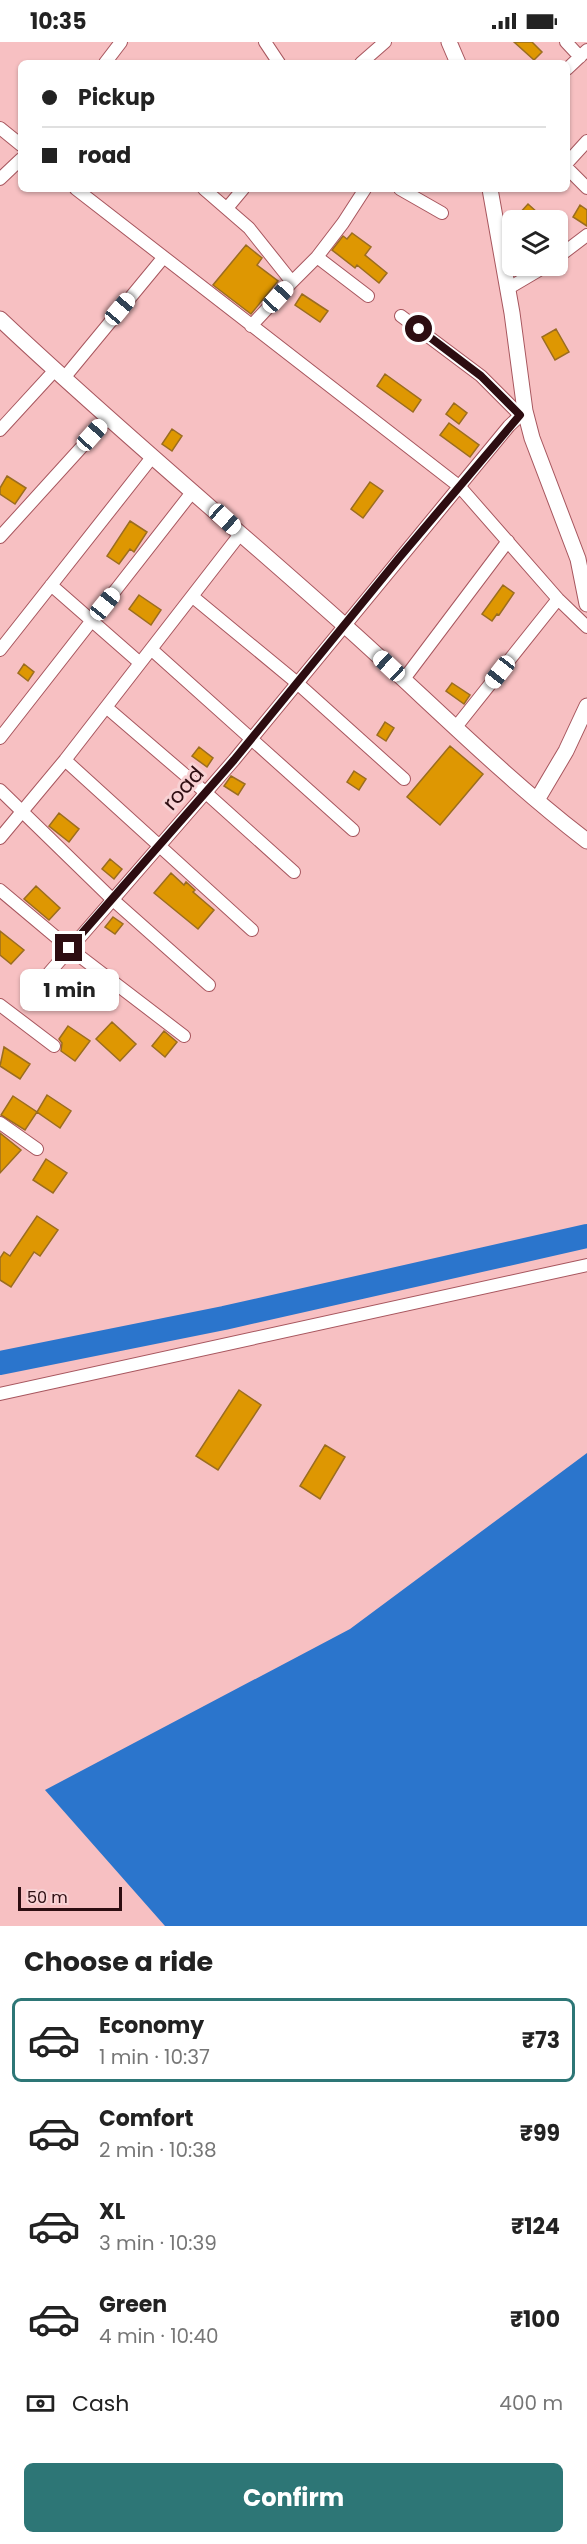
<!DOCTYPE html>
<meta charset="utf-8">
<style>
:root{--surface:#fff;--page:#f6f6f6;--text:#222;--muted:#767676;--line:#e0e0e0;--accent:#2d7676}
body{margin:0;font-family:Poppins,sans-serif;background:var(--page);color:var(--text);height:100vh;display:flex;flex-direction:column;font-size:22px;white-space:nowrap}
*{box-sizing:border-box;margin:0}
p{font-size:20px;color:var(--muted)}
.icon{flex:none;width:33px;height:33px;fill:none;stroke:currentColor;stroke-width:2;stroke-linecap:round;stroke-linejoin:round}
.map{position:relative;height:1884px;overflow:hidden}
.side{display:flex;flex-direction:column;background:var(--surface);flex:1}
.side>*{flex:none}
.banner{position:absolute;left:18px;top:18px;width:552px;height:132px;border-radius:9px;box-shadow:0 2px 4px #0004;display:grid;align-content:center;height:132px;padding:0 24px;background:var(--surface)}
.fabs{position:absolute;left:502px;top:168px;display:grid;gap:12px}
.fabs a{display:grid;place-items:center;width:66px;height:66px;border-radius:9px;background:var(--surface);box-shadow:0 2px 4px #0004;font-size:30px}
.scale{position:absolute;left:18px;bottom:15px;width:104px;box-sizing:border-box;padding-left:6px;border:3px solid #2d0d11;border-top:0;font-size:16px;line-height:21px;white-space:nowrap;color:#2d0d11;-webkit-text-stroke:4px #f8d2d4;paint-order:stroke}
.end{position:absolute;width:27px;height:27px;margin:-14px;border:8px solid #2d0d11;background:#fff;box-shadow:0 0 0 3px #fff}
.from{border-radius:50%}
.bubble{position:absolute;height:42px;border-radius:9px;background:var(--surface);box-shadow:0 2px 4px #0004;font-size:20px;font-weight:700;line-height:42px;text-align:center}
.car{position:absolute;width:18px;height:36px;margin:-18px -9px;border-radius:8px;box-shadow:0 0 4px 2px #0007;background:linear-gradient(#fff 24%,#345 0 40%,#fff 0 76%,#345 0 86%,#fff 0)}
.banner b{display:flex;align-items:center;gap:21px;height:57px;font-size:22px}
.banner b+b{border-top:2px solid var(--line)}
.banner i{width:15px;height:15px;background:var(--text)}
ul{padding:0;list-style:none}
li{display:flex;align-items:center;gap:18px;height:84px;margin:0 12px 9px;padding:0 12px;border:3px solid transparent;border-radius:9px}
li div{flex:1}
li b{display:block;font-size:22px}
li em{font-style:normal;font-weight:700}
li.active{border-color:var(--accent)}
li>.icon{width:54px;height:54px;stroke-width:1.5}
h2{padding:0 24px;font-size:27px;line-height:72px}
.pay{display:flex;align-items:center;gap:15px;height:66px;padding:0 24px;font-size:22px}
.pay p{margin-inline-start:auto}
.button{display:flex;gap:12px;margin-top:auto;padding:12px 24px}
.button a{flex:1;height:69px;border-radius:9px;background:var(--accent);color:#fff;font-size:24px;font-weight:700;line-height:69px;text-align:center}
.status{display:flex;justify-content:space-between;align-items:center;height:42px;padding:0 30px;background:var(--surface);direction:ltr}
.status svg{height:16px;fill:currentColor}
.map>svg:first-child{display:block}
.water{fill:#2b75cc}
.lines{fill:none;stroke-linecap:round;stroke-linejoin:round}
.river{stroke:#2b75cc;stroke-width:24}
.building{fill:#de9702;stroke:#9b6d20;stroke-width:1.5}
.minor-casing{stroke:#a7565e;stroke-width:14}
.tertiary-casing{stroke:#a7565e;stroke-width:17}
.minor{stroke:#fff;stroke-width:12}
.tertiary{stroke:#fff;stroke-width:15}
.route{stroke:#2d0d11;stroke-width:8}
.labels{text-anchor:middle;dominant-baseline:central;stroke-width:6;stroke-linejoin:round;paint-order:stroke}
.street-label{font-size:21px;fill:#2d0d11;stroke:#f8d2d4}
</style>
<div class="status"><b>10:35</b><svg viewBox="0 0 49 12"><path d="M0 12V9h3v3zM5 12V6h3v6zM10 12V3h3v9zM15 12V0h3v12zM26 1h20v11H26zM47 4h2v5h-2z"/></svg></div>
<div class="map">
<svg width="587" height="1884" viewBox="0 0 587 1884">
<rect width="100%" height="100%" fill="#f7c0c2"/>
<path class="water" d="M 587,1411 L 587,1884 L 165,1884 L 45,1748 L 350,1587 Z"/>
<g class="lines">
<path class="river" d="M 0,1321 L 224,1276 L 587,1194"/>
</g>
<path class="building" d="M 514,0 L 532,0 L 542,10 L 534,18 Z
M 528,162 L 539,172 L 532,178 L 526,178 L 519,172 Z
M 580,163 L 587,168 L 587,184 L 573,175 Z
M 352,191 L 371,205 L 365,213 L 387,231 L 379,241 L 357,223 L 355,226 L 332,208 L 343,194 L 347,197 Z
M 246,203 L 262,216 L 257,223 L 278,239 L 251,272 L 213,243 Z
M 302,252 L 328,269 L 320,280 L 295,263 Z
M 556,287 L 569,310 L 555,318 L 542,295 Z
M 385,332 L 421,358 L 413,370 L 377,344 Z
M 454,361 L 467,371 L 459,382 L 446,372 Z
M 449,381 L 479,403 L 470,415 L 440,393 Z
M 172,387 L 182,394 L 172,409 L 162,402 Z
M 7,434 L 26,446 L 15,462 L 0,452 L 0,446 Z
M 370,440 L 383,449 L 363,476 L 351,467 Z
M 130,479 L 147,490 L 134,510 L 130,507 L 119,522 L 107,514 Z
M 503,543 L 514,551 L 499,573 L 497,572 L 492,579 L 482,572 Z
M 139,553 L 161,568 L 151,583 L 129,567 Z
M 24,622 L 34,630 L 28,639 L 18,631 Z
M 452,641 L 470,653 L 464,662 L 446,649 Z
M 385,680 L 394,686 L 386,699 L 377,693 Z
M 450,704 L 483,732 L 440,783 L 407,755 Z
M 199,705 L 213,716 L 207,725 L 192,714 Z
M 354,729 L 366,737 L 359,748 L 347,740 Z
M 231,734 L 245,742 L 238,753 L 224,744 Z
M 59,771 L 79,787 L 69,800 L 49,784 Z
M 110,817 L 122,827 L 114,837 L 102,827 Z
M 171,831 L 184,843 L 186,840 L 195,848 L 193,850 L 214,868 L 198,887 L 154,851 Z
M 36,844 L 60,866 L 49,878 L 24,857 Z
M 113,875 L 123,882 L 115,892 L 105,885 Z
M 0,889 L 24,908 L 11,922 L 0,913 Z
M 112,980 L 136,1002 L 120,1019 L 96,997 Z
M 68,984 L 90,999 L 75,1019 L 61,1009 L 62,1001 L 59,997 Z
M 164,989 L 177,1000 L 165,1015 L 152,1004 Z
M 4,1005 L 30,1022 L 20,1037 L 0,1024 Z
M 47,1053 L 71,1069 L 60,1086 L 37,1070 Z
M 13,1054 L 37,1070 L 25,1088 L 1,1073 Z
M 0,1091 L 21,1108 L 0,1131 Z
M 46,1117 L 67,1131 L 53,1151 L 33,1138 Z
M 37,1174 L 58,1188 L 40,1214 L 34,1210 L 11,1245 L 0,1238 L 0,1216 L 4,1210 L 10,1214 Z
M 239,1348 L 261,1363 L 218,1428 L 196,1414 Z
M 325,1403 L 345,1415 L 320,1457 L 300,1444 Z"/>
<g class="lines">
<defs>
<path id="minor" d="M 265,0 L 279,21
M 566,0 L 580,15
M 105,21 L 121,0
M 361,21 L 385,0
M 567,27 L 587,8
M 0,86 L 21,103
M 567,121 L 587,99
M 567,126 L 587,146
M 0,137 L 21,117
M 76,147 L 460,445 L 558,557 L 587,585
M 204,147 L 249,186 L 292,240 L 251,284
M 400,147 L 442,171
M 228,165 L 243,147
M 317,215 L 343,181 L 365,147
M 558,215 L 587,193
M 292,240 L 317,215 L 368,254
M 507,247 L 546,224
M 401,274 L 481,334 L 520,373
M 64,336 L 163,216
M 0,388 L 55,328
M 0,495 L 108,376
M 51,543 L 140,621
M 193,555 L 296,640 L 404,737
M 151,607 L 353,788
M 0,608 L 153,414
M 404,637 L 508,499
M 106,665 L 205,750 L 294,830
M 456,685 L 558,557
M 0,696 L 193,449
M 65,718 L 252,888
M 0,748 L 112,857 L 209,943
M 0,796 L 65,718 L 241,491
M 0,848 L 69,906 L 184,994
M 49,931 L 234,718 L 509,384 L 525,369
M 0,963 L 54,1004
M 0,1081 L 37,1107
M 0,1352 L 587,1223"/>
<path id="tertiary" d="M 449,0 L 458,21
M 490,147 L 512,271 L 525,369 L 532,396 L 578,517 L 587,562
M 0,277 C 111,382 229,480 343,582 C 424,654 501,733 587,799
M 537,758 L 566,709 L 587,664"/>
</defs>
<use href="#minor" class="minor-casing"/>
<use href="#tertiary" class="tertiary-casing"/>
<use href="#minor" class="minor"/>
<use href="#tertiary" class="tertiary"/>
</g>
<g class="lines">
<path class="route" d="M 69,906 L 234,718 L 399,516 L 520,373 L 481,334 L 419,287"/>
</g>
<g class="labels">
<g class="street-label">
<text transform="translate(183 746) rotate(-49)">road</text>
</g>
</g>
</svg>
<div class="fabs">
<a><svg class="icon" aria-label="layers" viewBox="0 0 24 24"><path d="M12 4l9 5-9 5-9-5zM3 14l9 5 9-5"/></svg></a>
</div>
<div class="scale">50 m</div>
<i class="end from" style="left:419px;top:287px"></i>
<i class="end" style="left:69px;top:906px"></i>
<div class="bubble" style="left:20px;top:927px;width:99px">1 min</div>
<i class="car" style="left:278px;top:255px;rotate:43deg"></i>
<i class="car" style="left:120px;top:267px;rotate:40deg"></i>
<i class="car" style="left:92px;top:393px;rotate:42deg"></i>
<i class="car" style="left:225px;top:477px;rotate:132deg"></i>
<i class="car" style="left:105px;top:562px;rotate:39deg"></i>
<i class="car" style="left:389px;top:624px;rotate:313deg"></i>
<i class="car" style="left:500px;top:630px;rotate:218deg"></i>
<div class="banner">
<b><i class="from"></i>Pickup</b>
<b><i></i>road</b>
</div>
</div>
<section class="side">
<h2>Choose a ride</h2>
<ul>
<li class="active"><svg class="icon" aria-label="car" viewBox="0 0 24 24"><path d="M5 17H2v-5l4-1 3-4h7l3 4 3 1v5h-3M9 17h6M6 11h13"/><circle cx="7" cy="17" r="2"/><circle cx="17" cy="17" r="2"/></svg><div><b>Economy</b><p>1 min · 10:37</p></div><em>₹73</em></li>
<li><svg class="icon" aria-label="car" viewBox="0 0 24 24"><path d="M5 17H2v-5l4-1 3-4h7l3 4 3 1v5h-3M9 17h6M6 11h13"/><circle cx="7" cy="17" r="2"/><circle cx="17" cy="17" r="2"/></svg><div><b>Comfort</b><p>2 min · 10:38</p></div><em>₹99</em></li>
<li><svg class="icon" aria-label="car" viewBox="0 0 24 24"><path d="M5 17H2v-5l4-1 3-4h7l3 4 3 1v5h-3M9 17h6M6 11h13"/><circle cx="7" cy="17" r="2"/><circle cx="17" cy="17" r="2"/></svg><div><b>XL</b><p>3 min · 10:39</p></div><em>₹124</em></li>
<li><svg class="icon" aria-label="car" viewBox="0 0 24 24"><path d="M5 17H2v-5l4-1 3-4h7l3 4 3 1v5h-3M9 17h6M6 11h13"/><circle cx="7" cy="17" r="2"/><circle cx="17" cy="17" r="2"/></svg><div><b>Green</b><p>4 min · 10:40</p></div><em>₹100</em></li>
</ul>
<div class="pay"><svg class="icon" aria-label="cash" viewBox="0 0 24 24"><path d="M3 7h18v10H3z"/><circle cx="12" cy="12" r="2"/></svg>Cash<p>400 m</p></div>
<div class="button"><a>Confirm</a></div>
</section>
